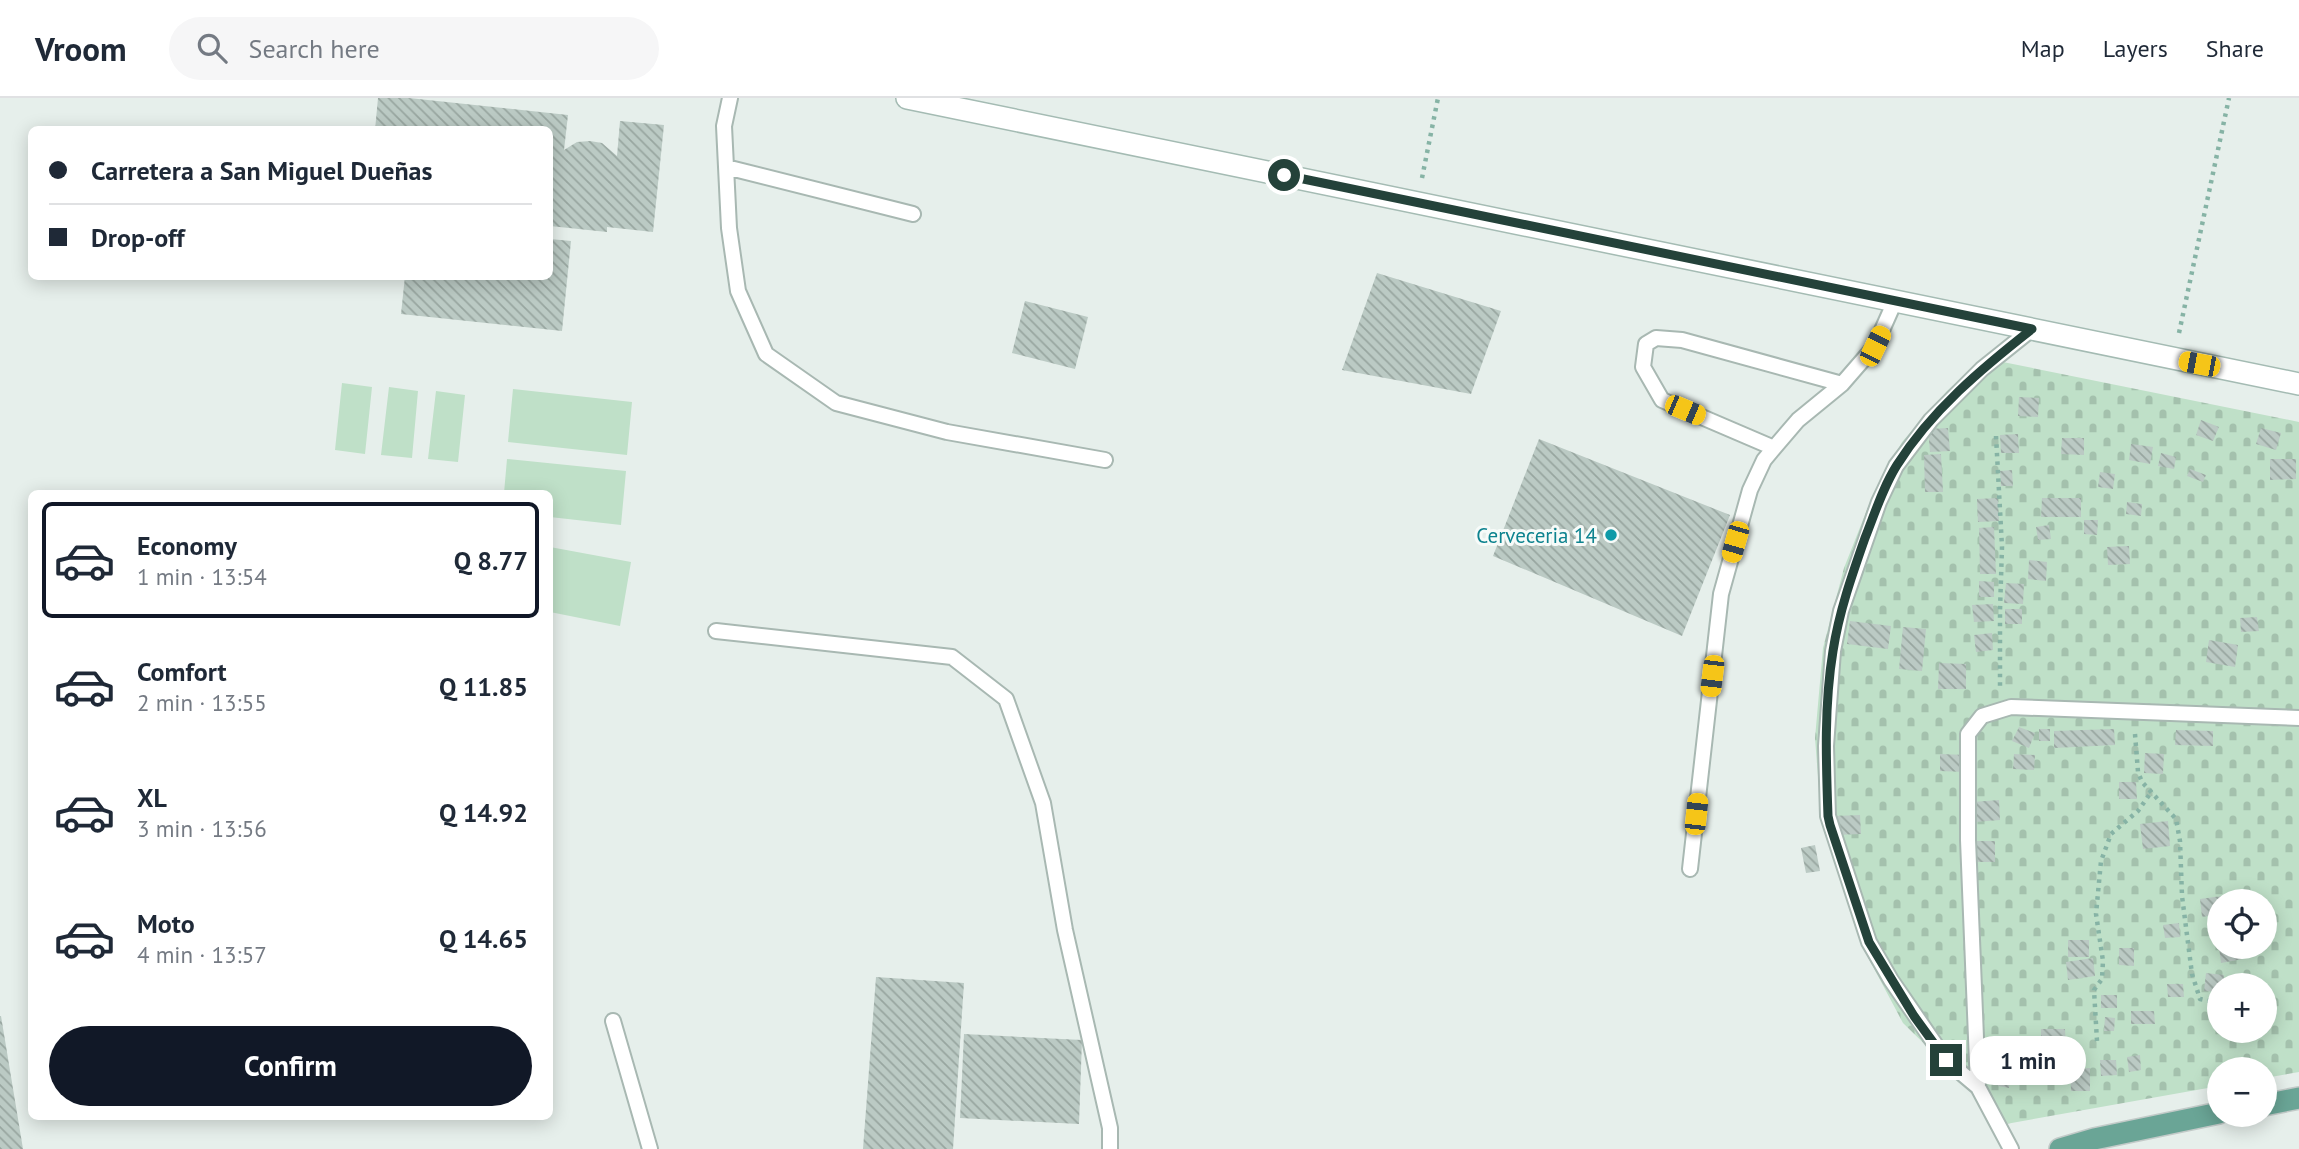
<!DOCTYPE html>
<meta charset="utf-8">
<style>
:root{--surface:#fff;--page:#f6f6f7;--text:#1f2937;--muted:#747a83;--line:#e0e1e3;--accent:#111827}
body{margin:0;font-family:"PT Sans",sans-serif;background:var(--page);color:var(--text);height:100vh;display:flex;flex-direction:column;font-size:26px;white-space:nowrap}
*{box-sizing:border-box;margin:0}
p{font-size:23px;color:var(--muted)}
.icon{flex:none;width:38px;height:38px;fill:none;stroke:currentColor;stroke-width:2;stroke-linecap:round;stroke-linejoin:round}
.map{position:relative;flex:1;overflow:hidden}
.sheet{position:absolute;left:28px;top:392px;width:525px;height:630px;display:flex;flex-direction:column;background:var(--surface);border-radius:10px;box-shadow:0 4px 18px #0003}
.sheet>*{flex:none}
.guide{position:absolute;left:28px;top:28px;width:525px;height:154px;border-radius:10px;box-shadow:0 4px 18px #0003;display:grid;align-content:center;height:154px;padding:0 21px;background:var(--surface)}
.tools{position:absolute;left:2207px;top:791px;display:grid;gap:14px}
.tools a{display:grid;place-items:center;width:70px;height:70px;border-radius:50%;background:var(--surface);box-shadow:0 4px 18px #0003;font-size:35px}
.end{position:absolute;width:32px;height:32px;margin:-16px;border:9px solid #24423a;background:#fff;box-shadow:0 0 0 4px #fff}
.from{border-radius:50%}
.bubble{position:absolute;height:49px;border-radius:24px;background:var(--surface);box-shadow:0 4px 18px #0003;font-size:23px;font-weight:700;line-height:49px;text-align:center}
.car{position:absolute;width:21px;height:42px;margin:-21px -10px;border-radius:9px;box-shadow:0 0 5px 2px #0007;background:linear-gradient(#f5c518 24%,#345 0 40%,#f5c518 0 76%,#345 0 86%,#f5c518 0)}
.guide b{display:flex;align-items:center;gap:24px;height:66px;font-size:26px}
.guide b+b{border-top:2px solid var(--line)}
.guide i{width:18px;height:18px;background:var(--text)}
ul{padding:12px 0 0;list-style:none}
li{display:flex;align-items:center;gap:21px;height:116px;margin:0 14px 10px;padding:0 7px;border:4px solid transparent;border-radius:10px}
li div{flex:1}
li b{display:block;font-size:26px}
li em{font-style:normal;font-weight:700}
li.active{border-color:var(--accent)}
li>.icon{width:63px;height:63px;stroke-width:1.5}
.cta{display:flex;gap:14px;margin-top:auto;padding:14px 21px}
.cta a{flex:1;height:80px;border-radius:42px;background:var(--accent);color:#fff;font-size:28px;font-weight:700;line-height:80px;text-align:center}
header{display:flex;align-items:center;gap:42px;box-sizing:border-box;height:98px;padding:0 35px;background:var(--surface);border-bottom:2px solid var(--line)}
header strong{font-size:33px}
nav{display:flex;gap:38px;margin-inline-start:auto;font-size:24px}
.search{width:490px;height:63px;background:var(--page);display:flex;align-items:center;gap:18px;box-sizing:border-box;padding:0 24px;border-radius:38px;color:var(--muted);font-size:26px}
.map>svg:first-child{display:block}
.cemetery{fill:url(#cemetery-stones);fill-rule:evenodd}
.pitch{fill:#bfe0c8}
.building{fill:url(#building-back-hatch)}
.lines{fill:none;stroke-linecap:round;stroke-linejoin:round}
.lane-casing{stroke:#a8b8b2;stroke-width:18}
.secondary-casing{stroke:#a4bbb3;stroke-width:24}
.primary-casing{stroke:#c2cac8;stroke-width:24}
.path{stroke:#86b3a5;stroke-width:4.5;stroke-dasharray:3.5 5;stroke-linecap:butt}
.lane{stroke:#fff;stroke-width:14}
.secondary{stroke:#fff;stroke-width:21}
.primary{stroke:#6aa596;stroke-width:21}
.route{stroke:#24423a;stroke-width:9}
.culture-dot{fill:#0f9aa8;stroke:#f7fbf9;stroke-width:2.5}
.labels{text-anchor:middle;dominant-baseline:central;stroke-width:6;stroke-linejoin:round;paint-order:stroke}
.culture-label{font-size:21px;fill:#0d838f;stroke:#f7fbf9;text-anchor:end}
</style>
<header>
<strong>Vroom</strong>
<div class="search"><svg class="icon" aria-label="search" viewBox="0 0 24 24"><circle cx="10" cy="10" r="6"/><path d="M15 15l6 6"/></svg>Search here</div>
<nav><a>Map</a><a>Layers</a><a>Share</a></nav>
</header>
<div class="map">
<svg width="2299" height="1051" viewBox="0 0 2299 1051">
<defs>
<pattern id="cemetery-stones" width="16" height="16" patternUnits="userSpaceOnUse" patternTransform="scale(1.75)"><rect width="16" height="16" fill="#bfe0c8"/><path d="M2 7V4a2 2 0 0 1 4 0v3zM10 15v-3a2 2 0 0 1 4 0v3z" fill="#a4c1ad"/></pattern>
<pattern id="building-back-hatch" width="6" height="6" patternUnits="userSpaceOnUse" patternTransform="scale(1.75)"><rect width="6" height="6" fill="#bbcac4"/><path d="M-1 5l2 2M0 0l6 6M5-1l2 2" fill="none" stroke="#98a6a0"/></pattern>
</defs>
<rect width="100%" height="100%" fill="#e6efeb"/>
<path class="cemetery" d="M 1983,260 L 2299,324 L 2299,974 L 2265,980 L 2264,971 L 2219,971 L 2219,988 L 2006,1026 L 1903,925 L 1862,848 L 1821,717 L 1815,640 L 1823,550 L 1844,470 L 1872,399 L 1902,344 L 1947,293 ZM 2219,803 L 2264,803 L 2264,849 L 2219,849 ZM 2219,887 L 2264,887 L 2264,933 L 2219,933 Z"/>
<path class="pitch" d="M 342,285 L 372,289 L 365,356 L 335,352 Z
M 389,289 L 418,293 L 412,360 L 381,357 Z
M 513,291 L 632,304 L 627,357 L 508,344 Z
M 436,293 L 465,297 L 458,364 L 428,361 Z
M 507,361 L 626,373 L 621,427 L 550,419 L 550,396 L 504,395 Z
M 550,449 L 631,464 L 620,528 L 550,514 Z"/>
<path class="building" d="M 378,0 L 409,0 L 568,17 L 564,52 L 577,44 L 590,43 L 602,45 L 617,58 L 620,23 L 664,27 L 653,134 L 607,129 L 607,134 L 550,128 L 550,32 L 375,32 Z
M 550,141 L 571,143 L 562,233 L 401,216 L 405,178 L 550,178 Z
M 1377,175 L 1501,213 L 1471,296 L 1342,272 Z
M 1025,203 L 1088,219 L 1075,271 L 1012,255 Z
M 2019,299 L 2039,300 L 2038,319 L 2018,318 Z
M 2201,322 L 2219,329 L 2213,343 L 2196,337 Z
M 1948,330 L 1950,353 L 1930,354 L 1928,331 Z
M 2261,330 L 2281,335 L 2276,352 L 2256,346 Z
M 2018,336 L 2019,355 L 2001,355 L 2000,337 Z
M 2062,340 L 2084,340 L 2084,357 L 2061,356 Z
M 1539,341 L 1730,417 L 1682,538 L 1493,458 Z
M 2131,346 L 2153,349 L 2150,366 L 2129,362 Z
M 2161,355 L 2176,359 L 2174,371 L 2158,368 Z
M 1941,356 L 1943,394 L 1925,394 L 1924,357 Z
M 2270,361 L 2296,361 L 2296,381 L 2270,382 Z
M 2190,371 L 2206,377 L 2203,384 L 2187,378 Z
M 2012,372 L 2013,388 L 2001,388 L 2000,373 Z
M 2100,374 L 2115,376 L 2113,391 L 2098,389 Z
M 1998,400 L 1999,423 L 1978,424 L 1977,401 Z
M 2042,400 L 2081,400 L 2081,419 L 2041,419 Z
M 2127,404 L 2142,406 L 2141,418 L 2126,416 Z
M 2084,422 L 2098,422 L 2097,437 L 2084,436 Z
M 2049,427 L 2051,441 L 2038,442 L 2036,429 Z
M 1994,429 L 1996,476 L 1980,476 L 1979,430 Z
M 2129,448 L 2130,466 L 2108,467 L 2107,449 Z
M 2029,462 L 2047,464 L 2046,483 L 2028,481 Z
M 1979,483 L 1994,484 L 1994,499 L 1979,499 Z
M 2006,485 L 2024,486 L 2023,506 L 2004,505 Z
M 1993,506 L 1994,523 L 1974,524 L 1972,507 Z
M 2005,511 L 2022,511 L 2022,526 L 2005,526 Z
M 2257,519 L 2259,533 L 2241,534 L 2240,520 Z
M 1850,523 L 1891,528 L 1888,551 L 1847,546 Z
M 1903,529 L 1926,531 L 1922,573 L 1899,571 Z
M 1992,535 L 1993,552 L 1976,554 L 1974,537 Z
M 2209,542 L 2238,547 L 2235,569 L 2206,564 Z
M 1939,565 L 1966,566 L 1966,591 L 1938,591 Z
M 2019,629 L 2035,635 L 2029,650 L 2012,643 Z
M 2039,631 L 2050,631 L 2050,643 L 2039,643 Z
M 2114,631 L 2115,647 L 2054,650 L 2054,633 Z
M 2176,632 L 2213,633 L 2213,648 L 2175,647 Z
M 2145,655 L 2164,656 L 2163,676 L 2144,675 Z
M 1940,656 L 1966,657 L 1965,674 L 1940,673 Z
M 2014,656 L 2035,657 L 2034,672 L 2013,671 Z
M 2119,684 L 2136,684 L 2137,701 L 2119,701 Z
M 1999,702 L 2000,722 L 1975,724 L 1973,704 Z
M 1860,717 L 1861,736 L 1836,737 L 1836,718 Z
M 2168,723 L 2170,748 L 2143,751 L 2140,726 Z
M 1975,743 L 1995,743 L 1995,764 L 1975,764 Z
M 1815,747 L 1820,773 L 1806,775 L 1801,750 Z
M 2222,798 L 2223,803 L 2219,803 L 2219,816 L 2202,819 L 2200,801 Z
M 2179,825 L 2180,839 L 2165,840 L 2163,827 Z
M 2068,842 L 2089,842 L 2089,859 L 2068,859 Z
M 2219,849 L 2241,849 L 2243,861 L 2221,865 Z
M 2119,850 L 2134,850 L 2134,868 L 2119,867 Z
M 2093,860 L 2095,878 L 2068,882 L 2066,864 Z
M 2206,875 L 2224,877 L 2223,887 L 2219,887 L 2219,894 L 2204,893 Z
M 876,879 L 964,885 L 953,1051 L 863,1051 Z
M 2167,886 L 2183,886 L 2184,899 L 2168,899 Z
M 2101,897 L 2117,897 L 2117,910 L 2101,910 Z
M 2131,913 L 2154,913 L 2155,926 L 2131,926 Z
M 0,918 L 1,918 L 23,1051 L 0,1051 Z
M 2105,919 L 2115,920 L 2114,933 L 2104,933 Z
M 2041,931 L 2065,931 L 2066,951 L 2041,952 Z
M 964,936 L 1082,942 L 1079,1026 L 960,1020 Z
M 2140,957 L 2141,972 L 2129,974 L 2127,959 Z
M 2100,962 L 2116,962 L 2117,977 L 2101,978 Z
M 2090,970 L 2090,993 L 2071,993 L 2070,971 Z
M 2000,974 L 2011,976 L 2009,990 L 1998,988 Z"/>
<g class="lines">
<defs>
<path id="lane" d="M 730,0 L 724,28 L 729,130 L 738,193 L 766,256 L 836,305 L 947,334 L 1105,362
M 726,69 L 913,116
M 1774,350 L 1662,302 L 1643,269 L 1646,246 L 1656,240 L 1682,242 L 1842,286
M 716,533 L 952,559 L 1006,601 L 1043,705 L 1065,832 L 1110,1030 L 1110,1051
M 1690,771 L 1721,496 L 1750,392 L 1764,362 L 1774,350 L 1798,322 L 1842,286 L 1875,248 L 1895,203
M 613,923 L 650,1051
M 1978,989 L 1968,742 L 1968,636 L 1982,618 L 2011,609 L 2299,620
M 2011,1051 L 1978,989 L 1946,962 L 1891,882 L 1869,844 L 1828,718 L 1826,648 L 1833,553 L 1841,513 L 1879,404 L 1896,368 L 1931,322 L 1982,271 L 2032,231"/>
<path id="secondary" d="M 907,0 L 2299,286"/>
<path id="primary" d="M 2264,1007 L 2299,1000
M 2060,1051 L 2094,1041 L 2219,1015"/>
</defs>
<use href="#lane" class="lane-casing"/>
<use href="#secondary" class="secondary-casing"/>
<use href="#primary" class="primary-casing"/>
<path class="path" d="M 1422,80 L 1438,0
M 2179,235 L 2229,0
M 1996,338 L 2002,449 L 2000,512 L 2000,589
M 2135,636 L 2138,674 L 2142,684 L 2176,721 L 2180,743 L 2182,798 L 2192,876 L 2200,901 L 2219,905
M 2242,887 L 2244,882
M 2097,943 L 2094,892 L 2102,881 L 2103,863 L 2096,816 L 2101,763 L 2111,736 L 2138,713 L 2152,693"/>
<use href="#lane" class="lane"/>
<use href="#secondary" class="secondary"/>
<use href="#primary" class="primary"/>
</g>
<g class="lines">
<path class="route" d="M 1284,77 L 2032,231 C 1982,270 1931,313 1897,367 C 1883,389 1875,415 1865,440 C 1852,477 1839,514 1833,553 C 1824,607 1826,663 1828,718 L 1830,727 L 1869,844 L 1914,918 L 1946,962"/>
</g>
<circle class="culture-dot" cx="1611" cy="437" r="7"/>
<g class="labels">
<g class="culture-label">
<text x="1597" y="437">Cerveceria 14</text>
</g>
</g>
</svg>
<div class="tools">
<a><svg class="icon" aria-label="locate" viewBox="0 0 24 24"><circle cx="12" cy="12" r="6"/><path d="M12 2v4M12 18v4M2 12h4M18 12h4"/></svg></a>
<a>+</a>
<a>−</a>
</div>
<i class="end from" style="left:1284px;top:77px"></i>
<i class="end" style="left:1946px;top:962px"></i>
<div class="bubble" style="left:1970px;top:938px;width:116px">1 min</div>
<i class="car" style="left:1875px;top:248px;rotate:26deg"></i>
<i class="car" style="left:2199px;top:266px;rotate:281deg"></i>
<i class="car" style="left:1685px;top:312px;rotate:113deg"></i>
<i class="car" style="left:1735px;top:444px;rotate:196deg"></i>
<i class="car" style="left:1712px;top:578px;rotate:187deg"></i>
<i class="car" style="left:1696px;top:716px;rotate:6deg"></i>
<div class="guide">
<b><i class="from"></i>Carretera a San Miguel Dueñas</b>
<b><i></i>Drop-off</b>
</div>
<section class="sheet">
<ul>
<li class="active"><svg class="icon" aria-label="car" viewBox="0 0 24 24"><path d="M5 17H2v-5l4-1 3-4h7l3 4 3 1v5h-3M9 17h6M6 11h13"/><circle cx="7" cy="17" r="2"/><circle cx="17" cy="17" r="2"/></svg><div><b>Economy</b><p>1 min · 13:54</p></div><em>Q 8.77</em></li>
<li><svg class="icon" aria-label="car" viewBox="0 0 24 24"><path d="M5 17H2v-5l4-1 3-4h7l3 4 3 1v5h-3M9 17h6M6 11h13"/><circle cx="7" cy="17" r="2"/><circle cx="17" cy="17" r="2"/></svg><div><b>Comfort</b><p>2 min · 13:55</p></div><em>Q 11.85</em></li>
<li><svg class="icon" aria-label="car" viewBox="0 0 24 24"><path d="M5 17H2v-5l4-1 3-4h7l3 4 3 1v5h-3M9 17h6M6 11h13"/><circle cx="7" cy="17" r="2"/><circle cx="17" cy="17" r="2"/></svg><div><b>XL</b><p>3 min · 13:56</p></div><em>Q 14.92</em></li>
<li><svg class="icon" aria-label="car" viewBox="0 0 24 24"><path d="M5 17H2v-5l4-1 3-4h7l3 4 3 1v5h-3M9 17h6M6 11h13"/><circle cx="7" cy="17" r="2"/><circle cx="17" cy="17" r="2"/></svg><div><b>Moto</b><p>4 min · 13:57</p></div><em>Q 14.65</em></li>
</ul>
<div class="cta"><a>Confirm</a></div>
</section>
</div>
